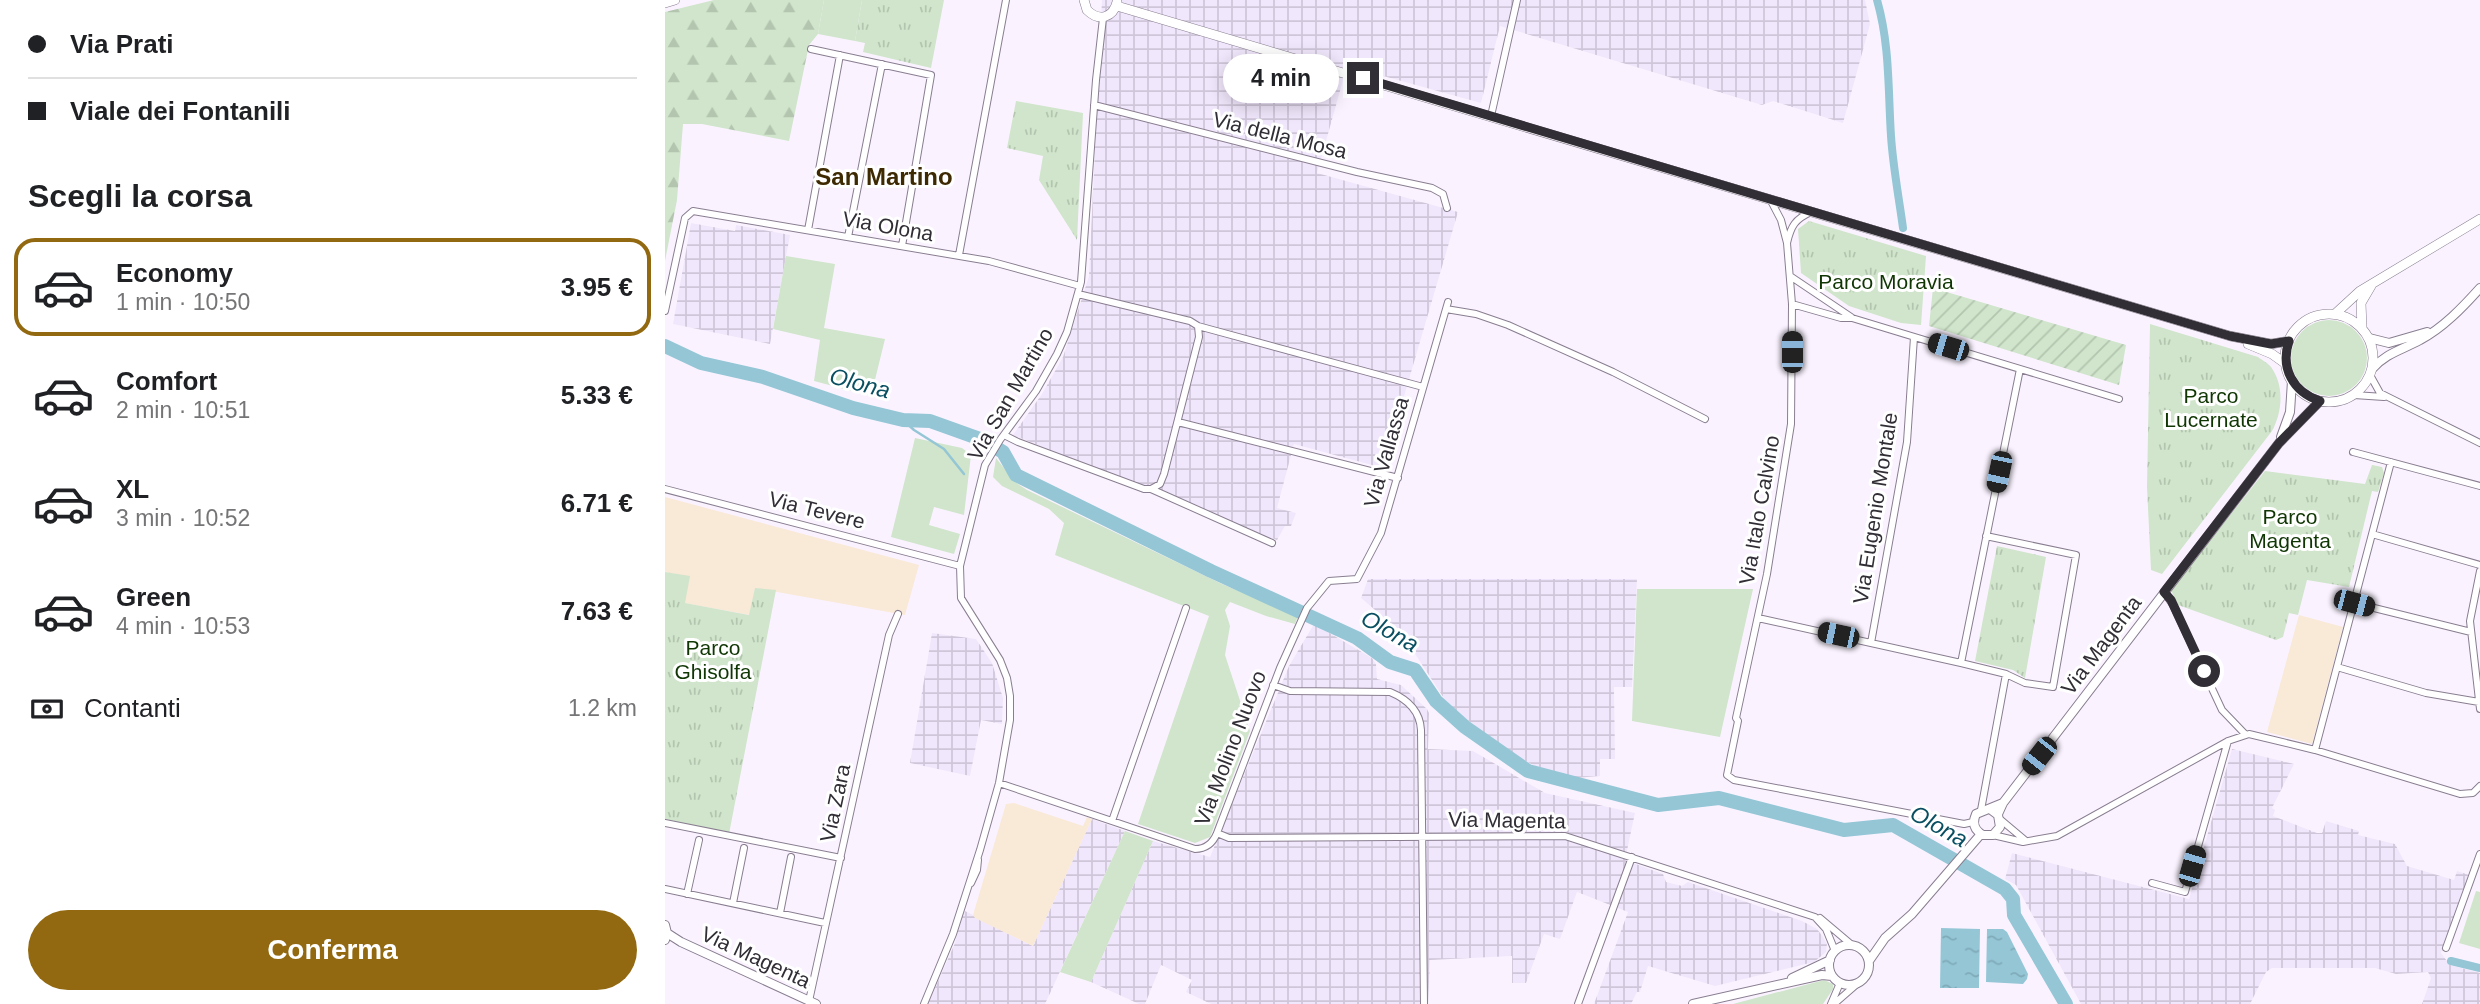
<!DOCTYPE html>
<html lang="it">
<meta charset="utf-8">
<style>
:root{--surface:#fff;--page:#f6f6f6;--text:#202124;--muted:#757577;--line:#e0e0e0;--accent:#926911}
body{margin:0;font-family:Arial,sans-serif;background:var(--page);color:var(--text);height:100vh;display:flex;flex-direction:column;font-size:26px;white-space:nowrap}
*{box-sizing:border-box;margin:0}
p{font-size:23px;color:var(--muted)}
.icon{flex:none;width:38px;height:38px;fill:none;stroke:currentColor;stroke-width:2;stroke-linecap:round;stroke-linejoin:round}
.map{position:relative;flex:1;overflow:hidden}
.side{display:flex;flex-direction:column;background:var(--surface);width:665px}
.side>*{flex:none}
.hud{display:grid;align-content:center;height:154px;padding:0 28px;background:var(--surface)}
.end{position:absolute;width:32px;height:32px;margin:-16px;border:9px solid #322e35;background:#fff;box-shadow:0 0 0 4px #fff}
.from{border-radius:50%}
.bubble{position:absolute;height:49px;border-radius:24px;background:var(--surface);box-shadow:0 4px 18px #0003;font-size:23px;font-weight:700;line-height:49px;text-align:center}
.car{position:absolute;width:21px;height:42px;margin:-21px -10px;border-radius:9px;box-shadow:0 0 5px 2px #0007;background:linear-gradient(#222 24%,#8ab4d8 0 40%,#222 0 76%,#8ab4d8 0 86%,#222 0)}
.hud b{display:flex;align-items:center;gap:24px;height:66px;font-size:26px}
.hud b+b{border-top:2px solid var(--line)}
.hud i{width:18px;height:18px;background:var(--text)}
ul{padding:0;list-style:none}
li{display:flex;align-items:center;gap:21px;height:98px;margin:0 14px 10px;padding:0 14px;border:4px solid transparent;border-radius:21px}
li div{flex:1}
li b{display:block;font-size:26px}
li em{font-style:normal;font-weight:700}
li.active{border-color:var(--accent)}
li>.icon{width:63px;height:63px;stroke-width:1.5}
h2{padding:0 28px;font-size:32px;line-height:84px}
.pay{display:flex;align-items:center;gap:18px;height:77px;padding:0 28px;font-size:26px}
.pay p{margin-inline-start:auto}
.action{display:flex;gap:14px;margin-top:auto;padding:14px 28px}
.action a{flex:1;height:80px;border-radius:42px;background:var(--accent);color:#fff;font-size:28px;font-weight:700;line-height:80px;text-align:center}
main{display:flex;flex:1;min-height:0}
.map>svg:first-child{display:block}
.industrial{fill:url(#industrial-grid)}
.education{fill:#f9e9d7}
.grass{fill:#d0e5cb}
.forest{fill:url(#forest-firs)}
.park{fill:url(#park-tufts)}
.garden{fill:url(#garden-furrows)}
.water{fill:url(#water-ripples)}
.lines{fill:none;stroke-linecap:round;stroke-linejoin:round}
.stream{stroke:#94c6d6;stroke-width:2.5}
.canal{stroke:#94c6d6;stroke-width:8}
.river{stroke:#94c6d6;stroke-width:14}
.minor-casing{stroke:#897e90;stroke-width:8}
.tertiary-casing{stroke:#897e90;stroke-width:10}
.secondary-casing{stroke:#897e90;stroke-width:10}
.minor{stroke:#fff;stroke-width:6}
.tertiary{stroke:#fff;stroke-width:8}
.secondary{stroke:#fff;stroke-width:9}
.route{stroke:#322e35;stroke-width:9}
.labels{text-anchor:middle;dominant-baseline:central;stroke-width:6;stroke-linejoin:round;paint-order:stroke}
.street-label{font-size:21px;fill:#322e35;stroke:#fff}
.park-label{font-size:21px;fill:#103604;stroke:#fff}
.water-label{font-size:23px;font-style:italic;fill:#094f61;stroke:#fff}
.quarter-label{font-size:24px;font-weight:bold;fill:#3d2902;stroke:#fff}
</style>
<main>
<section class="side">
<div class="hud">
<b><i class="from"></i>Via Prati</b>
<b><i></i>Viale dei Fontanili</b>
</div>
<h2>Scegli la corsa</h2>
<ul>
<li class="active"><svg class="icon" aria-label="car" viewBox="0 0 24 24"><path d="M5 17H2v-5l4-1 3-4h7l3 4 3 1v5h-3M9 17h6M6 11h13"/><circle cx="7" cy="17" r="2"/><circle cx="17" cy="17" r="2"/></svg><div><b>Economy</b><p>1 min · 10:50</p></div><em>3.95 €</em></li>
<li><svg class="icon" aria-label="car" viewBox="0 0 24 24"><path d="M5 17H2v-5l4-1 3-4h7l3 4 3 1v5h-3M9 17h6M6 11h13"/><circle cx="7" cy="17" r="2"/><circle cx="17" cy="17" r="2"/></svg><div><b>Comfort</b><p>2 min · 10:51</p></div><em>5.33 €</em></li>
<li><svg class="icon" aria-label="car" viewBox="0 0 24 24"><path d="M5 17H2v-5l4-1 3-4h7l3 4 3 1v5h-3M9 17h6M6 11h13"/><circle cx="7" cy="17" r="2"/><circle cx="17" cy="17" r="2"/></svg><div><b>XL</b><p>3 min · 10:52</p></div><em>6.71 €</em></li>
<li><svg class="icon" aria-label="car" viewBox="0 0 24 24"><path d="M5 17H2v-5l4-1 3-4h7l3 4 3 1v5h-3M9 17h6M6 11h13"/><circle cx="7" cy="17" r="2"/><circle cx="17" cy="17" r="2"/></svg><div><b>Green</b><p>4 min · 10:53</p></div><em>7.63 €</em></li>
</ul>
<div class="pay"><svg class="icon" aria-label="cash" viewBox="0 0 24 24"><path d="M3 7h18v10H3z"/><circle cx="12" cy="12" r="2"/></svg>Contanti<p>1.2 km</p></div>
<div class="action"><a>Conferma</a></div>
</section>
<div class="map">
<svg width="1815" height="1004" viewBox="0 0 1815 1004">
<defs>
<pattern id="industrial-grid" width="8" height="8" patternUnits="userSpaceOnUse" patternTransform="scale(1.75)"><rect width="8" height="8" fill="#f1e7fc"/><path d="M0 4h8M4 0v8" fill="none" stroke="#cfc6d9"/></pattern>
<pattern id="forest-firs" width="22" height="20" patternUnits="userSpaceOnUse" patternTransform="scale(1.75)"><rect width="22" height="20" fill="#d0e5cb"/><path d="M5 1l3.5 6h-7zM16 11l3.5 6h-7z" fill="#b3c5af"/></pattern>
<pattern id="park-tufts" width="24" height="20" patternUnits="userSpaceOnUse" patternTransform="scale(1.75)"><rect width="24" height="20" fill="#d0e5cb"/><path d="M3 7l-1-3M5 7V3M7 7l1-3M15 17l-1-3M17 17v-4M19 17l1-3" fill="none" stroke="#b3c5af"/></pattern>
<pattern id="garden-furrows" width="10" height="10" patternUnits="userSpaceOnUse" patternTransform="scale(1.75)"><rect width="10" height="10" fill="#d0e5cb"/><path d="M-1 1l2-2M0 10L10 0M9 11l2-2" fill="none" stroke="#b3c5af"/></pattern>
<pattern id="water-ripples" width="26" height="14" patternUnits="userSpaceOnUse" patternTransform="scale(1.75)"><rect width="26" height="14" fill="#94c6d6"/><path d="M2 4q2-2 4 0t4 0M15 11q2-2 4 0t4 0" fill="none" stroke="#80aab8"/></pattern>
</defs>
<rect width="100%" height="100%" fill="#faf3ff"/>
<path class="industrial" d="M 437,0 L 1200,0 L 1205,24 L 1178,123 L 1108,101 L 1097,105 L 835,26 L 816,103 L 682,66 L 652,173 L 793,212 L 718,468 L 629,444 L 612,508 L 631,513 L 626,526 L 620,526 L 612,540 L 348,435 L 377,394 L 398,357 L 424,276 Z
M 26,223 L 70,231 L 71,225 L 125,235 L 105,344 L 8,324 Z
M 703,579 L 972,579 L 967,687 L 949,687 L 950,759 L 935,759 L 935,776 L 910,778 L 870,766 L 847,754 L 784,706 L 735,631 L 696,598 Z
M 649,624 L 707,658 L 711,664 L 712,679 L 736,685 L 762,709 L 764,713 L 763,749 L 808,751 L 880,793 L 970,813 L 960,860 L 998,874 L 1001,882 L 1017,886 L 1023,882 L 1137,921 L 1152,929 L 1158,937 L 1162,944 L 1161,952 L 1149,962 L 1050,986 L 983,966 L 975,992 L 972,992 L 966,1004 L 929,1004 L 963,912 L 912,892 L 895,939 L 879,934 L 861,983 L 847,983 L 847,956 L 765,960 L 763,1004 L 546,1004 L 521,992 L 527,980 L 496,965 L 480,1004 L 474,1004 L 426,982 L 488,841 L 545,857 L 624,666 Z
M 267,633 L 311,639 L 327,663 L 338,698 L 337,724 L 316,720 L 305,776 L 245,763 Z
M 1567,749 L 1629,764 L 1607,808 L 1610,810 L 1608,816 L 1652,833 L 1657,833 L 1661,821 L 1694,831 L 1693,835 L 1730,844 L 1742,866 L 1789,880 L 1792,871 L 1804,875 L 1776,953 L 1785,965 L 1815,973 L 1815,1004 L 1757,1004 L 1766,978 L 1763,972 L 1731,974 L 1710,968 L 1607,968 L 1601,972 L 1585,1004 L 1416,1004 L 1351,885 L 1340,879 L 1347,853 L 1524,899 Z
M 427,819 L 460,831 L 380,1004 L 263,1004 L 290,943 L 298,910 L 308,915 L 311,918 L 368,946 Z"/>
<path class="education" d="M 0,497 L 254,565 L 240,615 L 90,588 L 85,615 L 19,603 L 24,577 L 0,572 Z
M 1634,615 L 1678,627 L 1647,744 L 1602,732 Z
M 349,803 L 418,826 L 422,817 L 427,819 L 368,946 L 310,918 L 308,915 L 341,804 Z"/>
<path class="grass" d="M 159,0 L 197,0 L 190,41 L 153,34 Z
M 121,256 L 170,264 L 159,328 L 220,339 L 206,396 L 149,381 L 155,340 L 108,329 Z
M1626 358a38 38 0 1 1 76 0a38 38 0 1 1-76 0Z
M 250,438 L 297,448 L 306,455 L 299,515 L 269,507 L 264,525 L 295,534 L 289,554 L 226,537 Z
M 331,458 L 350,482 L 362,490 L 557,584 L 633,616 L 630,624 L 601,616 L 565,602 L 560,610 L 565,626 L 560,655 L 585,731 L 545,837 L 530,843 L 473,824 L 544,616 L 390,555 L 399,523 L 384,509 L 337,486 L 328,477 Z
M 972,589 L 1088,589 L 1055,737 L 967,721 Z
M 460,831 L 488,841 L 426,982 L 395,972 Z
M 1811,891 L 1815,892 L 1815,949 L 1794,943 Z
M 1159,980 L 1168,984 L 1168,989 L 1158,1004 L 1068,1004 Z"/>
<path class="forest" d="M 49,0 L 159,0 L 153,34 L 144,45 L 124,141 L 37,124 L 18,124 L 12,200 L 0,261 L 0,12 Z"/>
<path class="park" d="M 197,0 L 279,0 L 266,68 L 198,52 L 200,43 L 190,41 Z
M 351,101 L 418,113 L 412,240 L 374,180 L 378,156 L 342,148 Z
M 1144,221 L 1261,256 L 1256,325 L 1236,323 L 1184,306 L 1136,273 L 1133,229 Z
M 1485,324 L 1593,357 C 1597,360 1603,363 1606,367 C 1620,386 1617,413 1607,431 L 1497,574 L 1486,570 L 1482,487 Z
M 1707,465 L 1717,467 L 1719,473 L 1713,492 L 1707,491 L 1684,587 L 1642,580 L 1633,615 L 1624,613 L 1618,637 L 1611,640 L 1513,605 L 1506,590 L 1600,471 L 1700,484 Z
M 1332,546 L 1381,557 L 1360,678 L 1348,670 L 1310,661 Z
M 0,572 L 25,576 L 20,603 L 84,615 L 90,588 L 111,590 L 64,834 L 0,819 Z"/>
<path class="garden" d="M 1268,288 L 1461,345 L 1454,385 L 1264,326 Z"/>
<path class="water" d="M 1276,928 L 1315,929 L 1314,988 L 1275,988 Z
M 1322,929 L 1338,929 L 1342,932 L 1363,974 L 1362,979 L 1358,984 L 1321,982 Z"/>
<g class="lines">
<path class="stream" d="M 238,420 L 249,430 L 279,449 L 299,474"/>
<path class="canal" d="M 1212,0 C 1225,45 1223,90 1226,136 C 1228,167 1234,198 1238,228
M 1786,961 L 1815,968"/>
<path class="river" d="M 0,346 L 36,363 L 98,377 L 188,408 L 238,420 L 265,421 L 318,440 L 338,452 L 351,475 L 546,571 L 692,638 L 725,662 L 750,670 L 771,701 L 800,727 L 863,771 L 993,805 L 1054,798 L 1179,830 L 1228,825 L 1340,889 L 1348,899 L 1349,915 L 1401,1004"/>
<defs>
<path id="minor" d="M 146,49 L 266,75 L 237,246
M 429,105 L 692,172 L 767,188 L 778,194 L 782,208
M 826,116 L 852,0
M 1105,199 L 1116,220 L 1122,243 C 1126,226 1130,219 1146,212
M 143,230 L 175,55
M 183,237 L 217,64
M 1122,243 L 1127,304 L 1126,424 L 1102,574 L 1071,718 L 1073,721 L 1062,775 L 1069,780 L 1299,824 L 1308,822
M 294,255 L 341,0
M 1125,276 L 1186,317
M 413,294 L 525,321 L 533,326 L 534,337 L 499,474 L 495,484 L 486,489
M 1127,304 L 1176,318 L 1187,318 L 1454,399
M 781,309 L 811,314 L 843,325 L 948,372 L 1040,419
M 0,311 L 20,218 L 28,211 L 324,261 L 415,286
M 533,326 L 758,387
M 1705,375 L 1715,393 L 1815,443
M 1689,395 L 1719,397
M 513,422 L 733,478
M 339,435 L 353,442 L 479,489 L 486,489 L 607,543
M 1688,452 L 1815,486
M 0,489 L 295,566
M 1707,534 L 1815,565
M 1815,571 L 1805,621 L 1815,709
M 1499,592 L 1508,605 L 1557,710 L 1580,734
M 1689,603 L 1806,632
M 1093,618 L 1296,663 L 1341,674 L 1360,683 L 1388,687 L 1411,555 L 1321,536
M 1206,643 L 1242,442 L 1249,337
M 1296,663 L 1355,369
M 1672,667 L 1761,693 L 1814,702
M 608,685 L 625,691 L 725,692 C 742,699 755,711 756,730 L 759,1004
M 1650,750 L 1726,462
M 334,783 L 530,849 C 541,849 548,843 552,833 L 615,668 L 642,608 L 664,581 L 692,579 L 716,533 L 783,302
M 1316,810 L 1341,674
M 1336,820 L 1361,841
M 447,821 L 521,608
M 0,823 L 176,858
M 552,833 L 564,838 L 900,836 L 1150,917 L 1161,929 L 1170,951
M 1328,835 L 1358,842 L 1392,836 L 1563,741 L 1584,734 L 1650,750 L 1795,794 L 1808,793 L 1815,786
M 306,883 L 312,870 L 313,860
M 1487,883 L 1520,892 L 1563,741
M 0,889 L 160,923
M 22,894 L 34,840
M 68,903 L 79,848
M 115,913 L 126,857
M 1155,918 L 1187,945
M 1781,948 L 1815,854
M 144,1001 L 224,635 L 233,614
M 259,1004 L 288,934 L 315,850 L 334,783 L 345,720 L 345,696 L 342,678 L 335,660 L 296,598 L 295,566 L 320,465 L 335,440 L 371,391 L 392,354 L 402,332 L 416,282 L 431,80 L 438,18
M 913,1004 L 967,857
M 1166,1004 L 1175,983
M 1169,1004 L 1192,984"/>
<path id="tertiary" d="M 1704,338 L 1724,343 L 1762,332
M 1707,369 C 1721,353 1737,350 1755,340 C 1778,328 1798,307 1815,288
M 1616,437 L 1625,412 L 1627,381
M 1325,809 L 1333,815 L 1335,827 L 1328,835 L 1318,835 C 1309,830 1307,823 1311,814 L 1338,803
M 1333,814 L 1338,803 L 1614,443 L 1655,401
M 0,925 L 2,933 L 0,940
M 2,933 L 16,942 L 151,1004
M1164 965a20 20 0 1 1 40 0a20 20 0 1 1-40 0Z
M 1204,961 L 1220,938 L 1247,914 L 1316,834
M 1127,978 L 1165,960
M 1028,1004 L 1157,975 L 1167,976"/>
<path id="secondary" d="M 419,0 L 422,10 C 434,22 448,18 452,2
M 0,3 L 10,0
M 452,6 L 1565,336 L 1606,344 L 1624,341
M 1670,314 L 1695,291 L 1815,219
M1620 358a44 44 0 1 1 88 0a44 44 0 1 1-88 0Z
M 1697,328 L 1696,303 L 1706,286
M 1583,344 L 1607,354 L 1621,364"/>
</defs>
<use href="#minor" class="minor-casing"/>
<use href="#tertiary" class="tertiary-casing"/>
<use href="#secondary" class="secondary-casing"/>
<use href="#minor" class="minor"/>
<use href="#tertiary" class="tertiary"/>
<use href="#secondary" class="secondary"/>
</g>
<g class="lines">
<path class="route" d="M 698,78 L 1565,336 L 1606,344 L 1624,341 C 1615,368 1628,392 1655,401 L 1614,443 L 1499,592 L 1506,600 L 1539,671"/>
</g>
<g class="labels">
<g class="street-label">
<text transform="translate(615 135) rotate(14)">Via della Mosa</text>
<text transform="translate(223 226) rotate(10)">Via Olona</text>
<text transform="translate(345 394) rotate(-60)">Via San Martino</text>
<text transform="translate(721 452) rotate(-74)">Via Vallassa</text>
<text transform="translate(1210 508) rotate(-81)">Via Eugenio Montale</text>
<text transform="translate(152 510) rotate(14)">Via Tevere</text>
<text transform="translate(1094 510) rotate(-80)">Via Italo Calvino</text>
<text transform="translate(1436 645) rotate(-53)">Via Magenta</text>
<text transform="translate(565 748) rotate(-69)">Via Molino Nuovo</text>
<text transform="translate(170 803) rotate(-78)">Via Zara</text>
<text transform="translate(842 820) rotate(1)">Via Magenta</text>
<text transform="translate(91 957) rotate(25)">Via Magenta</text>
</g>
<g class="park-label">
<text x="1221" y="281">Parco Moravia</text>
<text x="1546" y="395">Parco<tspan x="1546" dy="24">Lucernate</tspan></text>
<text x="1625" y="516">Parco<tspan x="1625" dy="24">Magenta</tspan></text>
<text x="48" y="647">Parco<tspan x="48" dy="24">Ghisolfa</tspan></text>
</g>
<g class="water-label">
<text transform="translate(195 383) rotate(15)">Olona</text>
<text transform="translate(725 631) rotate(29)">Olona</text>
<text transform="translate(1274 826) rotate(29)">Olona</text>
</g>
<g class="quarter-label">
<text x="219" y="176">San Martino</text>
</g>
</g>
</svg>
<i class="end from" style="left:1539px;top:671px"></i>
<i class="end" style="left:698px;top:78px"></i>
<div class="bubble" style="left:558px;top:54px;width:116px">4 min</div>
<i class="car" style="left:1283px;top:347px;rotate:287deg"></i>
<i class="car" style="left:1127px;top:352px;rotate:0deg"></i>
<i class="car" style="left:1334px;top:472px;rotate:192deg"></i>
<i class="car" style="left:1689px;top:603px;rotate:105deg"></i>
<i class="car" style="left:1173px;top:635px;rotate:282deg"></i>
<i class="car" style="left:1374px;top:756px;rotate:218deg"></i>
<i class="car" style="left:1527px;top:866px;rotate:16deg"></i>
</div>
</main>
